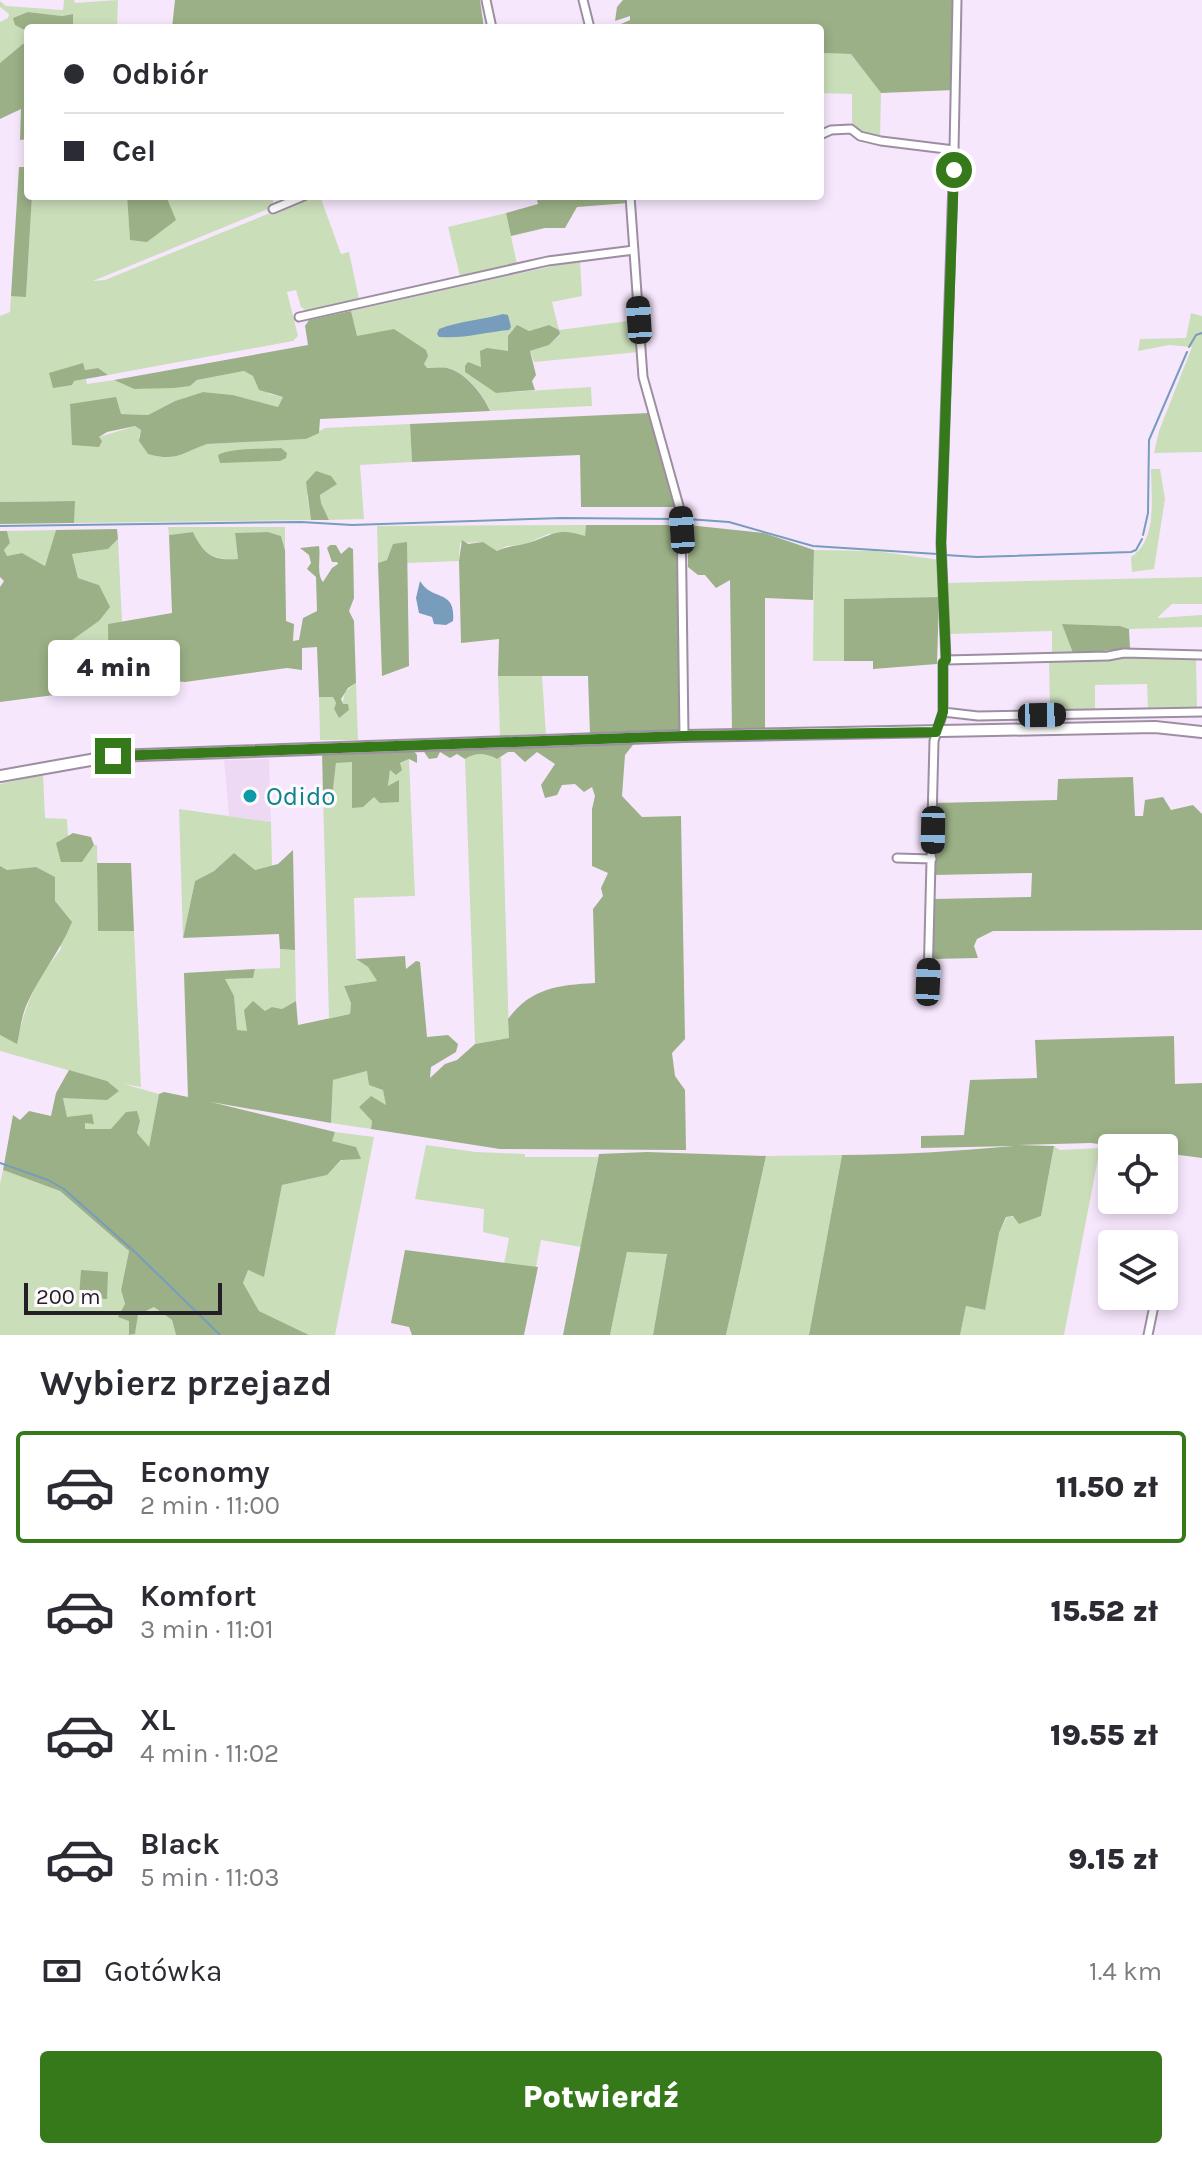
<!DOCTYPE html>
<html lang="pl">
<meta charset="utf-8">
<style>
:root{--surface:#fff;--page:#f2f2f3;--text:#2b2b33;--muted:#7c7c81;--line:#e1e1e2;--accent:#35791b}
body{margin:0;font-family:Karla,sans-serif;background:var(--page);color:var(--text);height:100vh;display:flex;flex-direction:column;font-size:30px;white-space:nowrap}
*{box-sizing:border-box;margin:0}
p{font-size:26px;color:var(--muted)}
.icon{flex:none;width:44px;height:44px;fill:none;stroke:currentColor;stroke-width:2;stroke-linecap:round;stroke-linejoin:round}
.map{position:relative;height:1335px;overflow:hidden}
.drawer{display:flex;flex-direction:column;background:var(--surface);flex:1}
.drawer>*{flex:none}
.banner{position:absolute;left:24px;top:24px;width:800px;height:176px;border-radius:8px;box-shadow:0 4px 12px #0003;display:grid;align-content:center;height:176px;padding:0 40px;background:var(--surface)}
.tools{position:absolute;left:1098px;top:1134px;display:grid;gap:16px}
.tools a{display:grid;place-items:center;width:80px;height:80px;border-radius:8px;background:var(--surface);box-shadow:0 4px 12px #0003;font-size:40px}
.scale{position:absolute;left:24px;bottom:20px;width:198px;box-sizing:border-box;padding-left:8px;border:4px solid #241e26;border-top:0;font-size:22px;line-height:28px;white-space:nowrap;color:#241e26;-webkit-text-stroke:6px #fdfafe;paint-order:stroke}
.end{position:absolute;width:36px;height:36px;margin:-18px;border:10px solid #35791b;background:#fff;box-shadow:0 0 0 4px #fff}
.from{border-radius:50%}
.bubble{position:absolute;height:56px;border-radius:8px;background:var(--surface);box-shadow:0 4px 12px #0003;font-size:26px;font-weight:800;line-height:56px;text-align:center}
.car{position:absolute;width:24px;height:48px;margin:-24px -12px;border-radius:10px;box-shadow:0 0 6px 2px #0007;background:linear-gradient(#222 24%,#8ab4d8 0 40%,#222 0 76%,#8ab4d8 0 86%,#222 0)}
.banner b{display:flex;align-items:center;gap:28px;height:76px;font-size:30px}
.banner b+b{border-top:2px solid var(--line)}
.banner i{width:20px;height:20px;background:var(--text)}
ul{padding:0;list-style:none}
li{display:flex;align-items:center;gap:24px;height:112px;margin:0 16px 12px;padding:0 24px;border:4px solid transparent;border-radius:8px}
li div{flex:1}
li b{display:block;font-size:30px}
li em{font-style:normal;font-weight:800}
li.selected{border-color:var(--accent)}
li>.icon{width:72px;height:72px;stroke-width:1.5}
h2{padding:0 40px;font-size:36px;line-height:96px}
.pay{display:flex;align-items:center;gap:20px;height:88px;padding:0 40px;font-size:30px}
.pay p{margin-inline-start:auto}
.primary-button{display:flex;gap:16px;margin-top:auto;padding:16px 40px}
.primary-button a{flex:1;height:92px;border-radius:8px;background:var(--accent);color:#fff;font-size:32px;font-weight:800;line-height:92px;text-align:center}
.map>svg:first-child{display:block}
.built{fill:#eed9f4}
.green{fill:#cbdeba}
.forest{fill:#9bb086}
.water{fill:#779cbc}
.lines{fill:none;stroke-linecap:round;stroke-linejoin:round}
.stream{stroke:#779cbc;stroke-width:2}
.street-casing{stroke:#9d8ea1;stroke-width:11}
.secondary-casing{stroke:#9d8ea1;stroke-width:14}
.street{stroke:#fff;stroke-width:7}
.secondary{stroke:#fff;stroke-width:10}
.route{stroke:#35791b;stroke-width:10}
.culture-dot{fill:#0f9aa8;stroke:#fdfafe;stroke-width:3}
.labels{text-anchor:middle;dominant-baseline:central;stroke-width:6;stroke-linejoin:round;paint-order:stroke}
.culture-label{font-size:26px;fill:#0d838f;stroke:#fdfafe;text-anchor:start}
</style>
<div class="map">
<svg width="1202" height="1335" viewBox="0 0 1202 1335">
<rect width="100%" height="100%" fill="#f7e7fd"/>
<path class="built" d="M 269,759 L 271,822 L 229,816 L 224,760 Z"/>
<path class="green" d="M 64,0 L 74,0 L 75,3 L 118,0 L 117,28 L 64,28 L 73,24 L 73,14 L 62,16 L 28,12 L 15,25 L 28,32 L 28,44 L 0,63 L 0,22 L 8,18 L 9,14 L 0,7 L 0,1 L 6,6 L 63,10 Z
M 820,53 L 851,54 L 881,93 L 880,140 L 861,134 L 852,128 L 852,94 L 820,93 Z
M 32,196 L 127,196 L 130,239 L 175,220 L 166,196 L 273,196 L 273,207 L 93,281 L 105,280 L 312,196 L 320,196 L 341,254 L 349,252 L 359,299 L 307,311 L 301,307 L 296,290 L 287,292 L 298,336 L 293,341 L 108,375 L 98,368 L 85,370 L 83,364 L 74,381 L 86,379 L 87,384 L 114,380 L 134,389 L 190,386 L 197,380 L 244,371 L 253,376 L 269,394 L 283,397 L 278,407 L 233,395 L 203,392 L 175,401 L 148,415 L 121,414 L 70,404 L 73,445 L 135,426 L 141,430 L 139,437 L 148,454 C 176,462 182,453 207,444 L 306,439 L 325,428 L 410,424 L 412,462 L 360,465 L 364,519 L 329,520 L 321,503 L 320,495 L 336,484 L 307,495 L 311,520 L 74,523 L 74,501 L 0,502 L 0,316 L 10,312 L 11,296 L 26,296 Z
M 506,213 L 517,264 L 460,276 L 448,227 Z
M 580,260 L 582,296 L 552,302 L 559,330 L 636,320 L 639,352 L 534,362 L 530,351 L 549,345 L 560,335 L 559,330 L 549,325 L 529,331 L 521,329 L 509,351 L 482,367 L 468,363 L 496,393 L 591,387 L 592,406 L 490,411 C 484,394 465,372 447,368 C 441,367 433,368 427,368 L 424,364 L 427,356 L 356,336 L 351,311 Z
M 1191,313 L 1202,316 L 1202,452 L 1154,453 L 1159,431 L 1192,347 L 1169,345 L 1138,351 L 1140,339 L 1186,338 Z
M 1151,469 L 1160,469 L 1165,499 L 1154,569 L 1132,572 L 1131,557 C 1158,540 1151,497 1151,469 Z
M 586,525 L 585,537 L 548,534 L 526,544 L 507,546 L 497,551 L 483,542 L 460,543 L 459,561 L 407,563 L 407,542 L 387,560 L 378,563 L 377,526 Z
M 168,527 L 285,527 L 285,550 L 281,536 L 268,532 L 235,533 L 238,559 C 213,560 204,555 193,532 L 169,535 Z
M 56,530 L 45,566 L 22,553 L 7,556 L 4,550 L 10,543 L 7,531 Z
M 118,539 L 122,622 L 109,624 L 109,691 L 62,694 L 61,648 L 99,621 L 99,585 L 78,578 L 72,554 L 108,549 Z
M 814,550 L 876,551 L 940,560 L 939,597 L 844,599 L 844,661 L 813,661 Z
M 1202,577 L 1202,604 L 1172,604 L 1157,618 L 1202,615 L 1202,627 L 1129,629 L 1120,626 L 1063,624 L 1073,653 L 1052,653 L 1052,631 L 949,634 L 945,583 Z
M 1128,655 L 1196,658 L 1197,707 L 1148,708 L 1147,684 L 1095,685 L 1095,709 L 1050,710 L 1049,661 Z
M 498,676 L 542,676 L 546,735 L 500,736 Z
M 356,683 L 358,740 L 320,740 L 319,697 L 333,697 L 336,703 L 334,709 L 339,718 L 345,692 Z
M 475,754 L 486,754 L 496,759 L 501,757 L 509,1038 L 475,1044 L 465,759 Z
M 409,759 L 415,896 L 354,898 L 356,959 L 368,967 L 377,981 L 344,986 L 351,1003 L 350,1014 L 329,1018 L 323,795 L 332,797 L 336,763 L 352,761 L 374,797 L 398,781 L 388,787 L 390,769 Z
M 43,774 L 45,818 L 67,819 L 68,836 L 56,843 L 82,862 L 94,845 L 97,845 L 98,930 L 134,931 L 141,1087 L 124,1084 L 159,1094 L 149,1148 L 137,1133 L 140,1121 L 126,1112 L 112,1129 L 85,1129 L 85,1123 L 67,1117 L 63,1098 L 107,1081 L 0,1051 L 0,1035 L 17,1043 C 25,1003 36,981 61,949 L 55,901 L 36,867 L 7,871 L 0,866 L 0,784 Z
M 179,809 L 271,822 L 272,866 L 255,870 L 234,853 L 214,871 L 195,881 L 183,938 Z
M 280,949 L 295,950 L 296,1001 L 282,1009 L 272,1007 L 247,1031 L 237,1031 L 234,996 L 224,979 L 253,978 L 255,969 L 280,968 Z
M 367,1071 L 383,1090 L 387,1107 L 359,1106 L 372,1121 L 371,1129 L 331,1123 L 333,1080 Z
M 335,1132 L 374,1137 L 335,1335 L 309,1335 L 259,1311 L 243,1284 L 247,1270 L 264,1276 L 282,1185 L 326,1175 L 356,1147 L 331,1141 Z
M 426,1145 L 476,1152 L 525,1154 L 525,1157 L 598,1157 L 581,1247 L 541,1240 L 536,1267 L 504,1264 L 509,1238 L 483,1232 L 484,1209 L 415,1199 Z
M 1054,1146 L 1060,1150 L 1100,1148 L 1064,1335 L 960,1335 L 966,1306 L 984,1310 L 999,1233 L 1007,1217 L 1041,1216 Z
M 842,1155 L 809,1335 L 726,1335 L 766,1156 Z
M 3,1170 L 60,1191 L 129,1251 L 121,1290 L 129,1321 L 129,1335 L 0,1335 L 0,1184 Z
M 627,1252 L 667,1253 L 653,1335 L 610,1335 Z
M 154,1307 L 172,1320 L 176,1335 L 132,1335 L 135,1333 L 138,1315 Z"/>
<path class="forest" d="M 175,0 L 480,0 L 484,28 L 172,28 Z
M 623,0 L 954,0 L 954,90 L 881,93 L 851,54 L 820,53 L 820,28 L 612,28 L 630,20 L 630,16 L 615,21 L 617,7 Z
M 28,12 L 62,16 L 73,14 L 73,24 L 64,28 L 28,28 L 28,32 L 15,25 L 13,18 Z
M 23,44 L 28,44 L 28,139 L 20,140 L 21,109 L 0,119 L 0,63 Z
M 19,167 L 28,167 L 28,196 L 32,196 L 26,297 L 11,296 Z
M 127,196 L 166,196 L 176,220 L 147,242 L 130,240 Z
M 536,196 L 627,196 L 628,203 L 577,207 L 565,228 L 545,228 L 511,236 L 506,213 L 538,204 Z
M 351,311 L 357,336 L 394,329 L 426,350 L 428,356 L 424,364 L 427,368 C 433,368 441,367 447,368 C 465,372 483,394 490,411 L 320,419 L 319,433 L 306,439 L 207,444 C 182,453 176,462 148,454 L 139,441 L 141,430 L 135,426 L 107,432 L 99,437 L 102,441 L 99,447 L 72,445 L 70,404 L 116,397 L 121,414 L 148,415 L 175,401 L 203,392 L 233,395 L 278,407 L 283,397 L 259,390 L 253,376 L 244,371 L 197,380 L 190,386 L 174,388 L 134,389 L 114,380 L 308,345 L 305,326 L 309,320 Z
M 517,325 L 529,331 L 549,325 L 559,330 L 560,334 L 549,345 L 530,351 L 536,375 L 532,381 L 535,390 L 496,393 L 465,372 L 465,366 L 468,362 L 481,367 L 480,351 L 487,348 L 508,351 L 508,336 Z
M 83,363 L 85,370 L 98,368 L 108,375 L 74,381 L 72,385 L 53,388 L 49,373 Z
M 649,413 L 662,451 L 677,507 L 581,507 L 580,455 L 412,462 L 410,424 Z
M 281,448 L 287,453 L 286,458 L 280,461 L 220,463 L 218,455 C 230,448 266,449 281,448 Z
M 316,471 L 331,476 L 337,484 L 320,495 L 321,503 L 329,520 L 311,520 L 306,482 Z
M 75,501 L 74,523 L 0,524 L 0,502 Z
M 586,525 L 678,525 L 682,732 L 590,734 L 588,676 L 498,676 L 499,639 L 461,643 L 459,561 L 462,540 L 468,544 L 483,542 L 497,551 C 507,546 517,546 528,543 C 554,535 556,527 585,536 Z
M 688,525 L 764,533 L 814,550 L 813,600 L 765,598 L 765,730 L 732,731 L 730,580 L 716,588 L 705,575 L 698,575 L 688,567 Z
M 117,529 L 118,539 L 108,549 L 72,554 L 78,578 L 99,585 L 110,607 L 99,621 L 61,648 L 62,694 L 0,702 L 0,587 L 4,581 L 0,577 L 0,531 L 7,531 L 10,543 L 4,550 L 7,556 L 22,553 L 45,566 L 56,530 Z
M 193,532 C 204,555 213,561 238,559 L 235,533 L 268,532 L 281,536 L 285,550 L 286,621 L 294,624 L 293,641 L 299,640 L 303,618 L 317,611 L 316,577 L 307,569 L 311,563 L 309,555 L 300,548 L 319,546 C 321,557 316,573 323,582 L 332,568 L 338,564 L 337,562 L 332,562 L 327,548 L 330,545 L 336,545 L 341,554 L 349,547 L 353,549 L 354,598 L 349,611 L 354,621 L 356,683 L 348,688 L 341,699 L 343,704 L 348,704 L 349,710 L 339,718 L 334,709 L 336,703 L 333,697 L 319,697 L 317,647 L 302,648 L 302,670 L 287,668 L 185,682 L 134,677 L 109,691 L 108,624 L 172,613 L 169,535 Z
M 407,542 L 409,666 L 382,676 L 378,563 L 387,560 L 393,544 Z
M 939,597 L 937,664 L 873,669 L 873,661 L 844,661 L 844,599 Z
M 1062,624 L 1120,626 L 1129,629 L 1130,649 L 1073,653 Z
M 636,741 L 625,755 L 622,796 L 642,817 L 681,816 L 685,1039 L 672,1053 L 675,1076 L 685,1090 L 686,1150 L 500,1149 L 371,1129 L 372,1121 L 359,1107 L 371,1096 L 386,1105 L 383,1090 L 369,1085 L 367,1071 L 333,1080 L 331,1123 L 211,1102 L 335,1132 L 332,1141 L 356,1147 L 361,1159 L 341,1160 L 327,1175 L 282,1185 L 264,1277 L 248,1270 L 243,1283 L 259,1311 L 309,1335 L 176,1335 L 172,1320 L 154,1307 L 138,1315 L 135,1334 L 129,1335 L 129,1321 L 118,1317 L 125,1304 L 121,1290 L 129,1251 L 60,1191 L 3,1170 L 13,1115 L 20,1120 L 29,1111 L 51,1116 L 56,1093 L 69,1070 L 107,1081 L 119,1091 L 107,1100 L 63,1098 L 67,1117 L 92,1114 L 94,1124 L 85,1123 L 85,1129 L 111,1129 L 126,1112 L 137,1111 L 140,1121 L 137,1133 L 149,1147 L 159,1094 L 164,1092 L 188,1097 L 184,973 L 255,969 L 253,978 L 225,979 L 234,996 L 237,1030 L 247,1031 L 244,1010 L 253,1001 L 265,1011 L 272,1007 L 282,1009 L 296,1001 L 298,1025 L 350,1014 L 351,1003 L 344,986 L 377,981 L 368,967 L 356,959 L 405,956 L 406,969 L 416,961 L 420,962 L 427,1037 L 448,1035 L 458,1044 L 456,1052 L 431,1067 L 430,1078 L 445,1064 L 457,1060 L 475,1044 L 509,1038 L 508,1019 C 531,988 558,985 595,983 L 593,909 L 603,896 L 601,888 L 608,873 L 592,866 L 592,809 L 595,796 L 592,787 L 584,792 L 575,784 L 562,785 L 557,795 L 545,798 L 541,785 L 555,764 L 537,752 L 525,762 L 514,752 L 508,752 L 497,759 C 484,753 477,752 465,759 L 457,754 L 450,758 L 440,752 L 437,758 L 429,759 L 422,749 Z
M 411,748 L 417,755 L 417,763 L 409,759 L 400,763 L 402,770 L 396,775 L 390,770 L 388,786 L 399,780 L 399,802 L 380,803 L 374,797 L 363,807 L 352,808 L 352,762 L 336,763 L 332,798 L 323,795 L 322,751 Z
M 1133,777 L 1135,816 L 1143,816 L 1145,800 L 1163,797 L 1171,810 L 1193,805 L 1202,814 L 1202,930 L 993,931 L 977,939 L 974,946 L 978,958 L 933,959 L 933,899 L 1031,897 L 1032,873 L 934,875 L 934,803 L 1057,800 L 1058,779 Z
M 73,833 L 91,837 L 94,845 L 82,862 L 61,862 L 56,843 Z
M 293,850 L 295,950 L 280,949 L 279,934 L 183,938 L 195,881 L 214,871 L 234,853 L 255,870 L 278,864 Z
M 97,863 L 131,863 L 134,931 L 98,931 Z
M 0,866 L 7,870 L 36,867 L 55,877 L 55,901 L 72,922 C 60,952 39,976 26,1006 C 21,1018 20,1032 17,1044 L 0,1035 Z
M 1174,1036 L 1175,1084 L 1202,1083 L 1202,1158 L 1164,1153 L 1164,1148 L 1130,1148 L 1091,1143 L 1017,1145 L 1054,1146 L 1041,1216 L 1019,1224 L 1013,1216 L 1006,1217 L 999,1233 L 985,1310 L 966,1306 L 960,1335 L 809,1335 L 842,1155 C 899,1155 957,1151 1014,1146 L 921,1148 L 921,1136 L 964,1135 L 970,1080 L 1037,1078 L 1035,1040 Z
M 647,1152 L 766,1156 L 726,1335 L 653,1335 L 667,1254 L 627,1252 L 610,1335 L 563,1335 L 599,1154 Z
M 405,1250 L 538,1267 L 524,1335 L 412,1335 L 409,1327 L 391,1323 Z
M 81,1270 L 108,1272 L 107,1299 L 79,1297 Z"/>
<path class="water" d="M 503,314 L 508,315 L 511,327 L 509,330 C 485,332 465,339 439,337 L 437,334 L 439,329 C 459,321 482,320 503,314 Z
M 420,581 C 432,602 456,588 453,621 L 446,625 L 434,624 L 432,617 L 419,613 L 416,598 Z"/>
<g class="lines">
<path class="stream" d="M 1189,347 L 1196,335 L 1202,333
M 687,519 L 729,522 L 813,546 L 937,554
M 0,526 L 301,522 L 352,525 L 562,518 L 677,519
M 1143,535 L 1148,513 L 1149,440 L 1187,352
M 945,555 L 977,557 L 1131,552 L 1136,550 L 1142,539
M 0,1163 L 48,1180 L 64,1189 L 136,1253 L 220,1335"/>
<defs>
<path id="street" d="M 486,0 L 492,28
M 583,0 L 590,28
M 820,135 L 831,130 L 851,129 L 860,136 L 881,141 L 954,150 L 941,543 L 946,660 L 943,663 L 943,712 L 934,741 L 928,982
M 954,150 L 957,0
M 630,196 L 643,377 L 681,513 L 684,736
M 273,209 L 304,196
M 299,317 L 548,261 L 634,250
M 946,660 L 1108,656 L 1124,653 L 1202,655
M 943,712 L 978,716 L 1202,712
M 897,858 L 932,859
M 1164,1254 L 1167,1240
M 1148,1335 L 1156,1296"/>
<path id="secondary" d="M 0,776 L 113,756 L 684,736 L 1155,727 L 1202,732"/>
</defs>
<use href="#street" class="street-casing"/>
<use href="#secondary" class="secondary-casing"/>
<use href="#street" class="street"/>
<use href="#secondary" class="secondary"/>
</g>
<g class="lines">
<path class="route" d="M 113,756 L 684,736 L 936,732 L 943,712 L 943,663 L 946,660 L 941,543 L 954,170"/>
</g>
<circle class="culture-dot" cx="250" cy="796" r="8"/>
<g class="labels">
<g class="culture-label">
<text x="266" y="796">Odido</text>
</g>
</g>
</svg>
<div class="tools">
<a><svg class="icon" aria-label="locate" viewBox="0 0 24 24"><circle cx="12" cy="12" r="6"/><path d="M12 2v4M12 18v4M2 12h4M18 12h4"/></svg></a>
<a><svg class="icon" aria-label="layers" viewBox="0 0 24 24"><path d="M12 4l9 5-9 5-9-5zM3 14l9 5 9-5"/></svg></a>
</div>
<div class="scale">200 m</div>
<i class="end from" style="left:954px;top:170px"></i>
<i class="end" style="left:113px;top:756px"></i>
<div class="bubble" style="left:48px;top:640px;width:132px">4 min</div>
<i class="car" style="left:639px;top:320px;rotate:356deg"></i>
<i class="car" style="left:682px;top:530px;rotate:356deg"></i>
<i class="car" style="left:1042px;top:715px;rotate:89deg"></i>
<i class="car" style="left:933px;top:830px;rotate:181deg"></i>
<i class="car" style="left:928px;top:982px;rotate:2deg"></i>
<div class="banner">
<b><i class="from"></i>Odbiór</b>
<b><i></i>Cel</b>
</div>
</div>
<section class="drawer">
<h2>Wybierz przejazd</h2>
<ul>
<li class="selected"><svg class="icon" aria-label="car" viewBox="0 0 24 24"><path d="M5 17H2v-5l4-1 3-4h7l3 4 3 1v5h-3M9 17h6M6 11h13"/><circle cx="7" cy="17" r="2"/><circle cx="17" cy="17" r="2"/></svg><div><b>Economy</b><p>2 min · 11:00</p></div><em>11.50 zł</em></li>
<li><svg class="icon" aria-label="car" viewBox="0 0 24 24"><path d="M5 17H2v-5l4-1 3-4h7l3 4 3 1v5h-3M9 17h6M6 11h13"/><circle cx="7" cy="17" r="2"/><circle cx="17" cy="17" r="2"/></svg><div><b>Komfort</b><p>3 min · 11:01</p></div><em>15.52 zł</em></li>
<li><svg class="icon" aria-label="car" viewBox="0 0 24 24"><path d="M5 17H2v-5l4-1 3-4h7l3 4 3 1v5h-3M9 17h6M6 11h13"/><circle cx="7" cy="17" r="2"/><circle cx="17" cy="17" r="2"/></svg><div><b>XL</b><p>4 min · 11:02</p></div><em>19.55 zł</em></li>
<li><svg class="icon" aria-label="car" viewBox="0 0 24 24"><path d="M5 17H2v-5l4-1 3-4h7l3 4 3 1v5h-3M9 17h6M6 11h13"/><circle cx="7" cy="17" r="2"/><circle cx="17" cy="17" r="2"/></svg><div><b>Black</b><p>5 min · 11:03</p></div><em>9.15 zł</em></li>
</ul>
<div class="pay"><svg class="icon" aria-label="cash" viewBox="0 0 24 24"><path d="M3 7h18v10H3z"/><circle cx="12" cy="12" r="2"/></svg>Gotówka<p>1.4 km</p></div>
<div class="primary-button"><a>Potwierdź</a></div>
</section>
